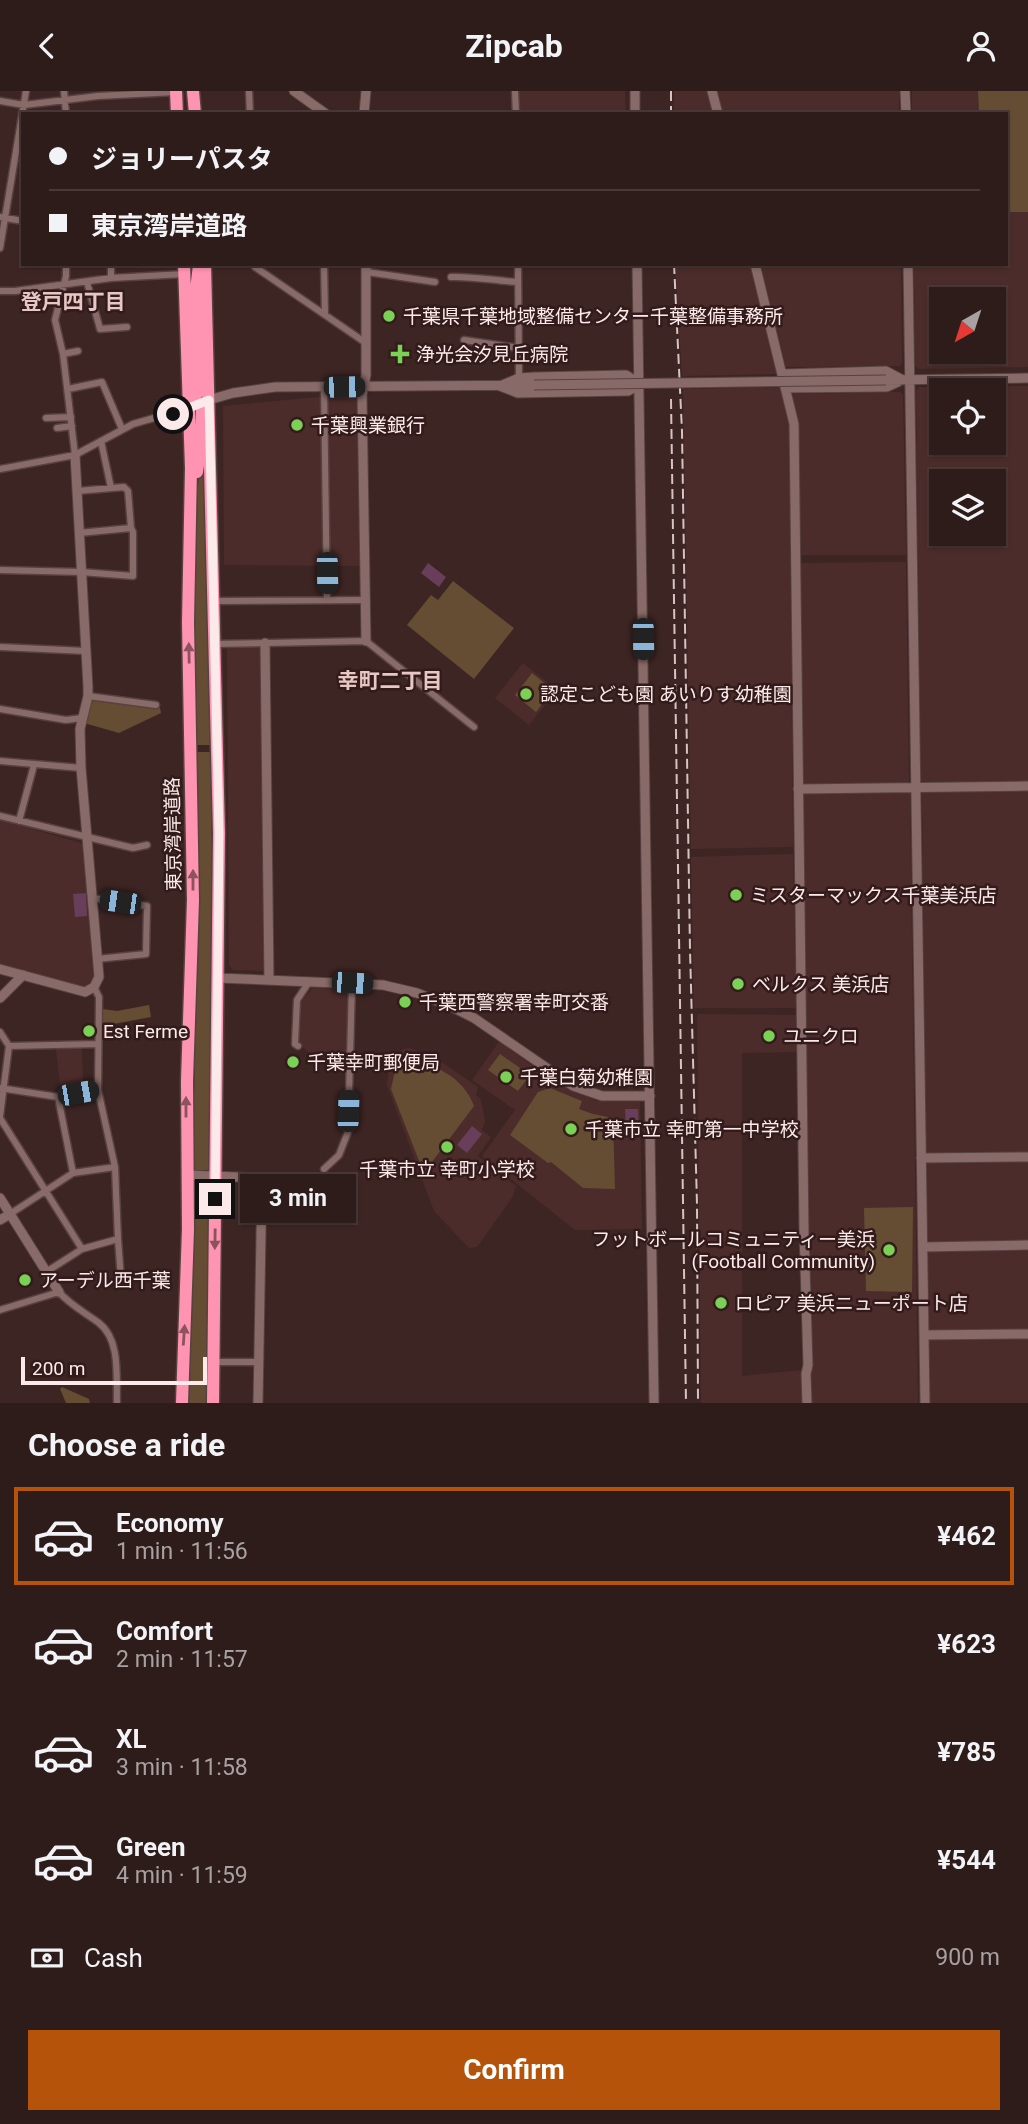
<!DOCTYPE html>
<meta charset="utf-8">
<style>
:root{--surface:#2e1c1a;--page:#3a2927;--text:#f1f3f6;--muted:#a7a1a2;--line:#493a39;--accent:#b45309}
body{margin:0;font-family:Roboto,"Noto Sans JP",sans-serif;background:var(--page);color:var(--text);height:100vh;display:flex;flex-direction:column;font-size:26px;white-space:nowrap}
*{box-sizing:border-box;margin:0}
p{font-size:23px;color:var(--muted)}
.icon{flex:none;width:38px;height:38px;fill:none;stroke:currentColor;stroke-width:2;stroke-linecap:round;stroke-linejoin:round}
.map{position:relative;height:1312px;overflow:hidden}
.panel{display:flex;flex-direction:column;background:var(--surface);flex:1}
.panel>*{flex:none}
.banner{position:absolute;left:21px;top:21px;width:987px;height:154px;border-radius:0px;box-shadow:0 2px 5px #0004,0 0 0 2px var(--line);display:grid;align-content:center;height:154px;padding:0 28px;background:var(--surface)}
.needle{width:46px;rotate:219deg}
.tools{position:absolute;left:929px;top:196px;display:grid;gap:14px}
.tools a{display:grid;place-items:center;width:77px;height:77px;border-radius:0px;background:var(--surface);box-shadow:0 2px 5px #0004,0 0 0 2px var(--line);font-size:35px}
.scale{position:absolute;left:21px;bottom:18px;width:186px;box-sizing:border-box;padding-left:7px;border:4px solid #fbeae9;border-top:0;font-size:19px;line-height:24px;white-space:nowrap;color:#fbeae9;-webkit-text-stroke:5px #321b1a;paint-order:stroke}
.end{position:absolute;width:32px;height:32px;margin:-16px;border:9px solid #fbeae9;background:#111;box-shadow:0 0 0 4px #111}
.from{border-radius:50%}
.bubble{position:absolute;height:49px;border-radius:0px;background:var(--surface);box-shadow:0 2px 5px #0004,0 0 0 2px var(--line);font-size:23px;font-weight:700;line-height:49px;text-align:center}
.car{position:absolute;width:21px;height:42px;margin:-21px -10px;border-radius:9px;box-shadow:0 0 5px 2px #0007;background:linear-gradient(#222 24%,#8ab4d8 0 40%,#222 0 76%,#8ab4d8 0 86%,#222 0)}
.banner b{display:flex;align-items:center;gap:24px;height:66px;font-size:26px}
.banner b+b{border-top:2px solid var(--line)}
.banner i{width:18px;height:18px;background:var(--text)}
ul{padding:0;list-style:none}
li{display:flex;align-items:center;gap:21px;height:98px;margin:0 14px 10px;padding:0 14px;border:4px solid transparent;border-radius:0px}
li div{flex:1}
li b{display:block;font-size:26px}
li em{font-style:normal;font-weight:700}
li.selected{border-color:var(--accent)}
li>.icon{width:63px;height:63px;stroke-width:1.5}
h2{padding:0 28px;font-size:32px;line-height:84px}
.pay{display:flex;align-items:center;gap:18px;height:77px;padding:0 28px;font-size:26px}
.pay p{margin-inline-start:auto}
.cta{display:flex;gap:14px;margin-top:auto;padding:14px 28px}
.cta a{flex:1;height:80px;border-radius:0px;background:var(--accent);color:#fff;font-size:28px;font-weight:700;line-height:80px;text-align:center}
header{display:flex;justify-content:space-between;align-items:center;height:91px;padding:0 28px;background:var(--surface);font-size:32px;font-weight:700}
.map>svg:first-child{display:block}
.built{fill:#4c2c2a;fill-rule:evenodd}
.green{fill:#644d33}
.water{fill:#683e5a}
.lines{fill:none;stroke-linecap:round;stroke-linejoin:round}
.street-casing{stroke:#574241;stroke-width:9}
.secondary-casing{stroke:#574241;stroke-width:11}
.highway-casing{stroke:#574241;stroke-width:15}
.street{stroke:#886b68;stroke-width:6}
.secondary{stroke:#886b68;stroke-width:9}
.highway{stroke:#fe93b2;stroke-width:12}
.rail{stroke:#d6c4c3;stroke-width:2;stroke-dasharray:10 5;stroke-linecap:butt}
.secondary-bridge-casing{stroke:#574241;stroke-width:11;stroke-linecap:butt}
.secondary-bridge{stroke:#886b68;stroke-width:9}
.oneway{fill:#8e515e}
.route{stroke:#fbeae9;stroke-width:9}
.poi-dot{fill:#7bd156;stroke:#321b1a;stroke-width:2.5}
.labels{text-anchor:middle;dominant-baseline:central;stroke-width:5;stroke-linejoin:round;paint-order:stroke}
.poi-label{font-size:19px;fill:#fbeae9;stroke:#321b1a;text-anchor:start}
.street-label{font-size:19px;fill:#fbeae9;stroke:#321b1a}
.neighbourhood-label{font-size:21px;font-weight:bold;fill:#e7c7c3;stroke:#321b1a}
</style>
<header><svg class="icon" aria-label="back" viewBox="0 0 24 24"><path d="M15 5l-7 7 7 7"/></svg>Zipcab<svg class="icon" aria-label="person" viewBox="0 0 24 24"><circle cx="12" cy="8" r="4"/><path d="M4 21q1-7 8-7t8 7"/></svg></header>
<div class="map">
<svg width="1028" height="1312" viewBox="0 0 1028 1312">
<rect width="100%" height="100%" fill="#3d2523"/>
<path class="built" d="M 519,0 L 625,0 L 626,23 L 519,23 Z
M 674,0 L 708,0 L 714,23 L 674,23 Z
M 717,0 L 899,0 L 899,23 L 722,23 Z
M 912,0 L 978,0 L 979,23 L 912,23 Z
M 1006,121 L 1028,121 L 1028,276 L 919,278 L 915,275 L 914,173 L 1006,173 ZM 942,208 L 994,208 L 994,261 L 942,261 Z
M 675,173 L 751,173 L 778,283 L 682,285 Z
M 760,173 L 901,173 L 902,272 L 900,275 L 786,276 Z
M 1028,295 L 1028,690 L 924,692 L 921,690 L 916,300 L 919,296 ZM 942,299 L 994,299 L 994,352 L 942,352 ZM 942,390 L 994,390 L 994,443 L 942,443 Z
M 781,296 L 789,327 L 793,756 L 691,758 L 683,298 Z
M 900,301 L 903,304 L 906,464 L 800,464 L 798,326 L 792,305 L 794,303 Z
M 329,305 L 356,306 L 359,309 L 361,475 L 224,474 L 223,315 Z
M 906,471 L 909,690 L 907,692 L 804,694 L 803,693 L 800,472 Z
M 259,555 L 261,556 L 265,877 L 263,880 L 233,879 L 229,874 L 227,556 Z
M 523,572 L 557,599 L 529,634 L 495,607 Z
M 1028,699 L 1028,1062 L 929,1063 L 926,1061 L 922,702 L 923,700 Z
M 907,701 L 910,702 L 918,1312 L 812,1312 L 803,704 L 805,702 Z
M 0,729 L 85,753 L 95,885 L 91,891 L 84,896 L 80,896 L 0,873 Z
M 793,763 L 796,915 L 794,917 L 694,917 L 691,766 Z
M 313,897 L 347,898 L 350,900 L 346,976 L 329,975 L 299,954 L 301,911 Z
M 697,923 L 798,924 L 798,961 L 742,962 L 742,1285 L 804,1279 L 804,1312 L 701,1312 Z
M 499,951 L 540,980 L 540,982 L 542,981 L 569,999 L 597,1010 L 640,1011 L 642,1138 L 575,1139 L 482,1065 L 515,1019 L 472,989 Z
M 59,956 L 82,956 L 83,998 L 61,1001 L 56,959 Z
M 409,957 L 434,966 L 478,996 L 476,1004 L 481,1009 L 485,1030 L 482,1039 L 491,1046 L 478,1065 L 516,1095 L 512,1107 L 477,1156 L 469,1157 L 434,1120 L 387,994 L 389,977 L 403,958 Z
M 1028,1070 L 1028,1150 L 930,1151 L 928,1149 L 927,1073 L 929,1071 Z
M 1028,1158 L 1028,1238 L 932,1240 L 929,1238 L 928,1162 L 930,1160 Z
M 1028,1247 L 1028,1312 L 930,1312 L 929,1250 L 931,1248 Z"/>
<path class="green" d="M 978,0 L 1028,0 L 1028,121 L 1006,121 L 1006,23 L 979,23 Z
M 203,347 L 207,413 L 211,654 L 197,654 L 194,534 L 198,394 Z
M 453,490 L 514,537 L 474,588 L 407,534 L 431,504 L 438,509 Z
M 532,582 L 553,599 L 536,621 L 515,604 Z
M 92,608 L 160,617 L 161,622 L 119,642 L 84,632 L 90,609 Z
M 196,661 L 211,661 L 213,875 L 210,1079 L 192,1079 L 195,966 Z
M 149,914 L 151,926 L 103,935 L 103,918 L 117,920 Z
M 500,963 L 530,984 L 518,1000 L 488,979 Z
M 406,965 C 434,974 463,985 474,1015 L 426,1079 L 423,1080 L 391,998 L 394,984 Z
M 550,997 L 582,1010 L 579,1018 L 593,1023 L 613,1027 L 615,1098 L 583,1097 L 551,1071 L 548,1072 L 510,1044 L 538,1001 Z
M 193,1087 L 210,1087 L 208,1312 L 187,1312 Z
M 913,1116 L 912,1201 L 866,1200 L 864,1117 Z
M 62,1296 L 89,1308 L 90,1312 L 66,1312 L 60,1298 Z"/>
<path class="water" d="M 428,472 L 446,486 L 439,496 L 421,482 Z
M 86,802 L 87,825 L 75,826 L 73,803 Z
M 625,1018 L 638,1018 L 639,1042 L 626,1042 Z
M 472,1035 L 482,1043 L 467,1062 L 457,1054 Z"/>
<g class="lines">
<defs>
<path id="street" d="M 64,0 L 66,23
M 249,0 L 250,23
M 515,0 L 516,23
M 0,10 L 24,14 L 98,5 L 176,1
M 0,126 L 23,130
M 0,157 L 26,0
M 66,173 L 66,185 L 55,229 L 63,263 L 75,364
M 254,173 L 255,176 L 366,252
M 324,173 L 325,224
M 518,173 L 519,287
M 367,181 L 435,191
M 451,186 C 473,185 496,190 518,191
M 111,187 L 111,173
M 87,191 L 100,238 L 127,236
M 0,200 L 15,200 L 111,187 L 185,183
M 464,249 L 519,257
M 63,263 L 78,260
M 324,296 L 327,508
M 68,298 L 102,291 L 122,338
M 46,327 L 71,326
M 57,337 L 72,335
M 101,350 L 111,397
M 0,378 L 75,364 L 133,333 L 189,317
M 77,400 L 124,396 L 128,400 L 131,437
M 0,479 L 81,481 L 133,485 L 133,441 L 131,437 L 79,442
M 214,510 L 365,509
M 214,553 L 366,550 L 474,636
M 0,556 L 86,560
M 88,605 L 156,614
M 0,618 L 66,629 L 82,627
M 0,670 L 81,677
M 0,725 L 133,757 L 147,754
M 19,730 L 34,674
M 92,807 L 147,815 L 146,863 L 97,868
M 94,896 L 99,906 L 98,999 L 115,1076 L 118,1148 L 121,1188
M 0,941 L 9,955 L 0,1025
M 9,955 L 98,953
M 298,955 L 295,953 L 297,909 L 309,891
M 0,997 L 58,1006 L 98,999
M 58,1006 L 73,1082
M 0,1027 L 82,1158
M 324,1078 L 339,1064 L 348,1041 L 352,892
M 10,1123 L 73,1082 L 115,1076
M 46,1181 L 82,1158 L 118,1148
M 0,1219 L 59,1201 C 70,1214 86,1222 99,1232 C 121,1249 116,1287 117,1312
M 214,1271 L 259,1271"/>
<path id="secondary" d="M 294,0 L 326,23
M 635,0 L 635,23
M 712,0 L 718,23
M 905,0 L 906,23
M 364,23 L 366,0
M 637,173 L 654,1312
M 755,173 L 794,333 L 804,1141 L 808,1274 L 806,1283 L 807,1312
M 908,173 L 925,1312
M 782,283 L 886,280 L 901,288
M 626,284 L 640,293 L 628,300 L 518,302 L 500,295 L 519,287 L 534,286 Z
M 886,289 L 1028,287
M 785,297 L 887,296 L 898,291
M 205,310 L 233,302 L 275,296 L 534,294
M 366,550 L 362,304 L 366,284 L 366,173
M 265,552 L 269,889
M 798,698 L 1028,695
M 0,878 L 85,901 L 94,896 L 99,886 L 81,677 L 80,638 L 88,605 L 88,596 L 75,364
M 218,887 L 383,894 L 417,902 L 452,916 L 474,927 L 573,995 L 602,1005 L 650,1005
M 0,907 L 23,884
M 921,1067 L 1028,1066
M 187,1084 L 262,1087 L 258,1312
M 0,1107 L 59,1201
M 0,1129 L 10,1123
M 923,1156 L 1028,1154
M 924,1244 L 1028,1243"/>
<path id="highway" d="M 176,0 L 177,23
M 193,0 L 195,23
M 205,173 L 219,742 L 213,1312
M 191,314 L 198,300 L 196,199 L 199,174
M 197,381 L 201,353 L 202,317 L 205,313
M 182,1312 L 188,1138 L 187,990 L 193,809 L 188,531 L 191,377 L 184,173"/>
</defs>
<use href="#street" class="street-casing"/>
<use href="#secondary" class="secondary-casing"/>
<use href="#highway" class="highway-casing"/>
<use href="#street" class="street"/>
<use href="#secondary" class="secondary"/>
<use href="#highway" class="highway"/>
<path class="rail" d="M 671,0 L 671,23
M 674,173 L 682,340 L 690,859 L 697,1113 L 698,1312
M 671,308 L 686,1312"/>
<defs>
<path id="secondary-bridge" d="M 534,294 L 886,289"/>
</defs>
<use href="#secondary-bridge" class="secondary-bridge-casing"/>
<use href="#secondary-bridge" class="secondary-bridge"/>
</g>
<defs><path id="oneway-solid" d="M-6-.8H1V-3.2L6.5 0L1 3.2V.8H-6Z" transform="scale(1.75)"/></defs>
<g class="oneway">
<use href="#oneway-solid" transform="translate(189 562) rotate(-91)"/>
<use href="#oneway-solid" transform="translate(193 789) rotate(-90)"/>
<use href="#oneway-solid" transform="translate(186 1016) rotate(-90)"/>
<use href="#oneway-solid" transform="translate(215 1148) rotate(91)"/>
<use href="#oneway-solid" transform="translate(184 1244) rotate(-86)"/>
</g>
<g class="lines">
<path class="route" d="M 173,323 L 209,309 L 219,742 L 215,1108"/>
</g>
<g class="poi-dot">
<circle cx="389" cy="225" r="7"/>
<path d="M396.5 252.5h7v7h7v7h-7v7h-7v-7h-7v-7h7z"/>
<circle cx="297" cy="334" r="7"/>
<circle cx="526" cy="603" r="7"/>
<circle cx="736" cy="804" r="7"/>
<circle cx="738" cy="893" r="7"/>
<circle cx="405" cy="911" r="7"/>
<circle cx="89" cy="940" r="7"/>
<circle cx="769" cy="945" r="7"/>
<circle cx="293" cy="971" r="7"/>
<circle cx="506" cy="986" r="7"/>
<circle cx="571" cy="1038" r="7"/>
<circle cx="447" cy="1056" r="7"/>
<circle cx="889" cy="1159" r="7"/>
<circle cx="25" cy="1189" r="7"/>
<circle cx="721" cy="1212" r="7"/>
</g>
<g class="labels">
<g class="poi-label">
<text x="403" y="225">千葉県千葉地域整備センター千葉整備事務所</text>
<text x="416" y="263">浄光会汐見丘病院</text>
<text x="311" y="334">千葉興業銀行</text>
<text x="540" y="603">認定こども園 あいりす幼稚園</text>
<text x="750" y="804">ミスターマックス千葉美浜店</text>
<text x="752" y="893">ベルクス 美浜店</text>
<text x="419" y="911">千葉西警察署幸町交番</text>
<text x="103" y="940">Est Ferme</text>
<text x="783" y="945">ユニクロ</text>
<text x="307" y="971">千葉幸町郵便局</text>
<text x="520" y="986">千葉白菊幼稚園</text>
<text x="585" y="1038">千葉市立 幸町第一中学校</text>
<text x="447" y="1078" text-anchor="middle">千葉市立 幸町小学校</text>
<text x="875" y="1148" text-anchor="end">フットボールコミュニティー美浜<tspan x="875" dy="22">(Football Community)</tspan></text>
<text x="39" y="1189">アーデル西千葉</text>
<text x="735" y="1212">ロピア 美浜ニューポート店</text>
</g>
<g class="street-label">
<text transform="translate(173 743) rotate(-91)">東京湾岸道路</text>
</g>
<g class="neighbourhood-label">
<text x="73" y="211">登戸四丁目</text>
<text x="390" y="590">幸町二丁目</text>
</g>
</g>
</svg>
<div class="tools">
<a><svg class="needle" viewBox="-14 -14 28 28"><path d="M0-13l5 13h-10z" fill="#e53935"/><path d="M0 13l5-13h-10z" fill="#a7a1a2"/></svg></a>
<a><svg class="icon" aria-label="locate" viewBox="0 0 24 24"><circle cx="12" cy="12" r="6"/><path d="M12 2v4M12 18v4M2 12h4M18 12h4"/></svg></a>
<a><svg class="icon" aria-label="layers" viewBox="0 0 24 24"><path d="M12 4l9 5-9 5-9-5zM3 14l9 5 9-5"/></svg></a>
</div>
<div class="scale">200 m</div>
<i class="end from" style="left:173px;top:323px"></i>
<i class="end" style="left:215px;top:1108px"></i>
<div class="bubble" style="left:240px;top:1083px;width:116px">3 min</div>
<i class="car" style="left:344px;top:296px;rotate:89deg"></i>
<i class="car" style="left:327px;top:482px;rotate:179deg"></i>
<i class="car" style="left:643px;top:548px;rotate:179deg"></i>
<i class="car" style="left:120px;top:811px;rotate:278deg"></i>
<i class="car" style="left:352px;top:892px;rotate:93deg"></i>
<i class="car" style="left:78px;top:1002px;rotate:80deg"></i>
<i class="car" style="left:348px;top:1020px;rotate:2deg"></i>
<div class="banner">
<b><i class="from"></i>ジョリーパスタ</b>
<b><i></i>東京湾岸道路</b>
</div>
</div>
<section class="panel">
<h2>Choose a ride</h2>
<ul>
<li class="selected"><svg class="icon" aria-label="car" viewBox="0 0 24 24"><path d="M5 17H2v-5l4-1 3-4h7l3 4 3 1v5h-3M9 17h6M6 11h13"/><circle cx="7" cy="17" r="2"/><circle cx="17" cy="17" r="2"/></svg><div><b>Economy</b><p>1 min · 11:56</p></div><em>¥462</em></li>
<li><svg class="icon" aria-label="car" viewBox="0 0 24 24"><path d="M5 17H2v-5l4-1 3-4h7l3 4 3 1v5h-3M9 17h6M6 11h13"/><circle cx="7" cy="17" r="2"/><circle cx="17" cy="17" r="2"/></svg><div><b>Comfort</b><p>2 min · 11:57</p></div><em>¥623</em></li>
<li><svg class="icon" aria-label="car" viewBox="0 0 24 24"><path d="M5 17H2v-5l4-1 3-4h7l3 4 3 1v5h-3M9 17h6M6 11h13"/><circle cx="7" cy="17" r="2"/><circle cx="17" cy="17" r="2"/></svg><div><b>XL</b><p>3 min · 11:58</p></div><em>¥785</em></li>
<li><svg class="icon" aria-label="car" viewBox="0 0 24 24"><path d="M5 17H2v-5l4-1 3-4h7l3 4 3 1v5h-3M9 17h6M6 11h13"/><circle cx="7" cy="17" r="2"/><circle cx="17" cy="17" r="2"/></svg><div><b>Green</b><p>4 min · 11:59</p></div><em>¥544</em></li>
</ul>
<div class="pay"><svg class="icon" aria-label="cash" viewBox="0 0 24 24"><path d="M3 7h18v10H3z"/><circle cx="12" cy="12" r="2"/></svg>Cash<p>900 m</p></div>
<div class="cta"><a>Confirm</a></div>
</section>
